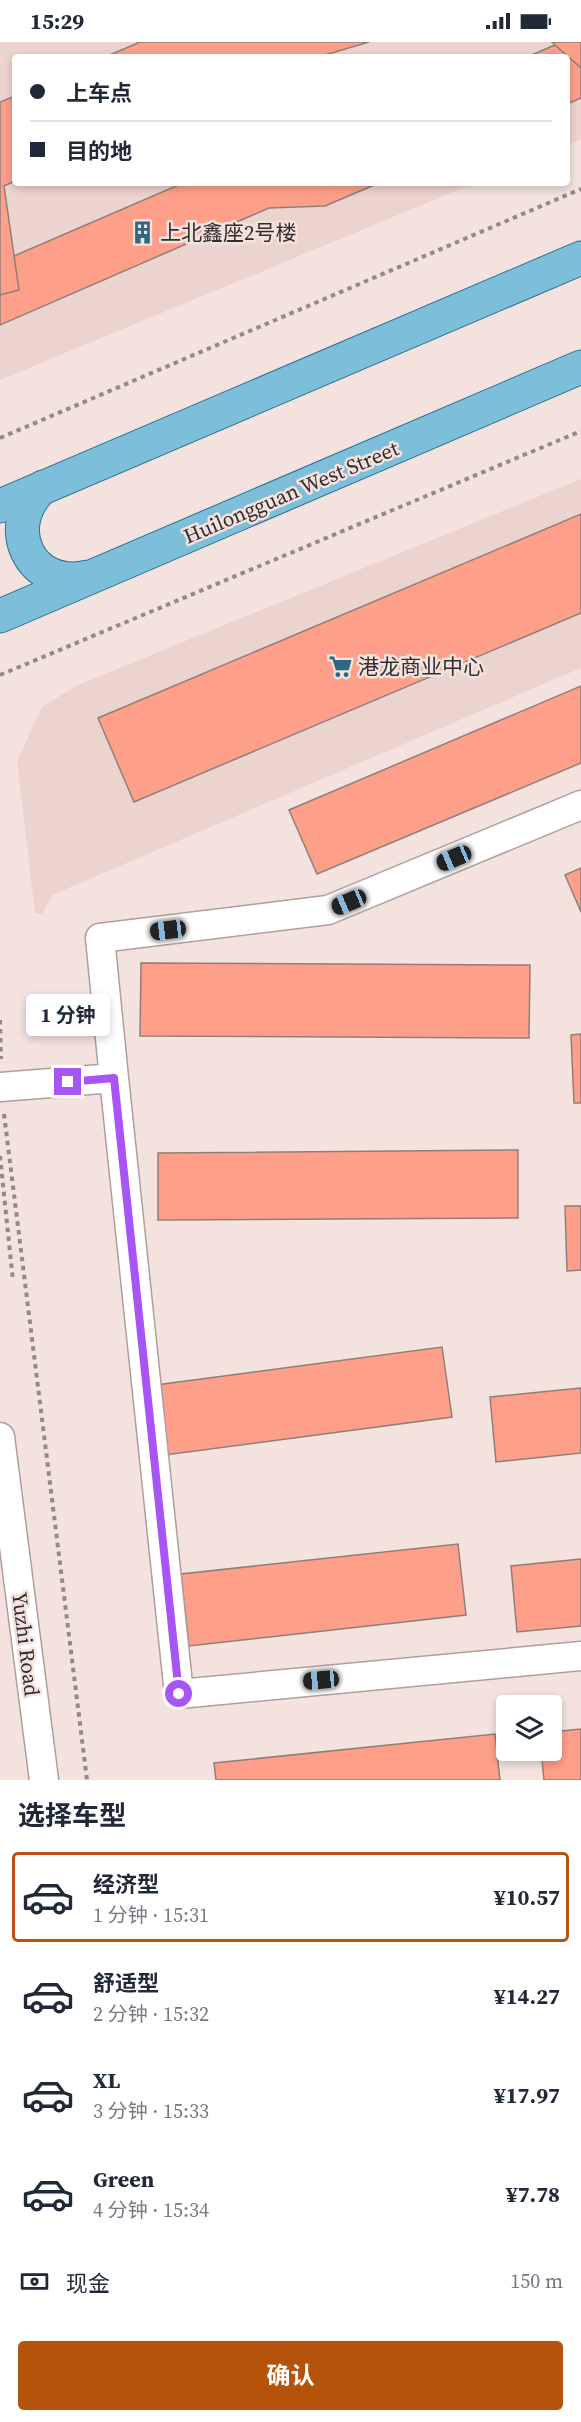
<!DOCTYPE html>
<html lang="zh">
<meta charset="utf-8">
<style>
:root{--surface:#fff;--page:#f6f6f7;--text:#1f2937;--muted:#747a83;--line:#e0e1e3;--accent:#b45309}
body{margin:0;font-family:"Source Serif 4","Noto Sans SC",serif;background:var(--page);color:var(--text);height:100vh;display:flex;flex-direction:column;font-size:22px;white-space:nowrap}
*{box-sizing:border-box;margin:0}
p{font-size:20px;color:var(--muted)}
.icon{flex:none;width:33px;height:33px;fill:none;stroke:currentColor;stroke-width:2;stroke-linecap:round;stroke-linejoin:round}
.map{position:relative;height:1738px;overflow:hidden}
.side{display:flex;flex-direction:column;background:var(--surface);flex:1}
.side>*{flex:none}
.guide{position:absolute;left:12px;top:12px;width:558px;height:132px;border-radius:6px;box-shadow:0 3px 9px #0003;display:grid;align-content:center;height:132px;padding:0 18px;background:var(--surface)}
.buttons{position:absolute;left:496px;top:1653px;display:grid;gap:12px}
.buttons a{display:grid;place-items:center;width:66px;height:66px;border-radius:6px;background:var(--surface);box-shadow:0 3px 9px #0003;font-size:30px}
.end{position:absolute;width:27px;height:27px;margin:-14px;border:8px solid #a855f7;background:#fff;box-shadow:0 0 0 3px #fff}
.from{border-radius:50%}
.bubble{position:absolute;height:42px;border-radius:6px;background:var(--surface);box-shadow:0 3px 9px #0003;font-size:20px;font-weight:700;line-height:42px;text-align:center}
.car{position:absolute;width:18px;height:36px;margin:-18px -9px;border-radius:8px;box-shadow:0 0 4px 2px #0007;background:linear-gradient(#222 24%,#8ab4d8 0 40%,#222 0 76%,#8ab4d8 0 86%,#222 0)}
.guide b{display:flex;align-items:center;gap:21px;height:57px;font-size:22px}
.guide b+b{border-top:2px solid var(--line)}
.guide i{width:15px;height:15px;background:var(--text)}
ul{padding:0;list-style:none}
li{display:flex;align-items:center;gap:18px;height:90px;margin:0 12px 9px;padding:0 6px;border:3px solid transparent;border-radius:6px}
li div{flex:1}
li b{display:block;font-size:22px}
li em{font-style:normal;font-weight:700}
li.on{border-color:var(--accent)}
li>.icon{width:54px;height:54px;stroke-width:1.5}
h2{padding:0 18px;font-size:27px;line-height:72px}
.pay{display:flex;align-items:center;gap:15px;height:66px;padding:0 18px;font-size:22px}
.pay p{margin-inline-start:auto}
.action{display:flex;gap:12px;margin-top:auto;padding:12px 18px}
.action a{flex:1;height:69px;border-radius:6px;background:var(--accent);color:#fff;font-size:24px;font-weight:700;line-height:69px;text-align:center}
.status{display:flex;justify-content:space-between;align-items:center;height:42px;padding:0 30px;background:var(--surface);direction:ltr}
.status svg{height:16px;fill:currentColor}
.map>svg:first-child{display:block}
.built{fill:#ecd4ce}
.building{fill:#fe9f8a;stroke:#8f7f7c;stroke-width:1.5}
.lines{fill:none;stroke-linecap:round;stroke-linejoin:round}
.minor-casing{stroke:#af9f9c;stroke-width:31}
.major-casing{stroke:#2b6f8e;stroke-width:35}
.path{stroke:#948986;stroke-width:4;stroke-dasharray:4.5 4.5;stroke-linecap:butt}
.minor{stroke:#fff;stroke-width:28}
.major{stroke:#7dbedb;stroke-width:33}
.route{stroke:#a855f7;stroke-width:8}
.labels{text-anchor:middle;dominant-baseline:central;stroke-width:5;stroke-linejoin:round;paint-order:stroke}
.poi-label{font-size:21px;fill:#332d2b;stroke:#f3e2de;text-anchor:start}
.street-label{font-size:21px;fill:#332d2b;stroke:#f3e2de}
</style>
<div class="status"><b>15:29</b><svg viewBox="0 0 49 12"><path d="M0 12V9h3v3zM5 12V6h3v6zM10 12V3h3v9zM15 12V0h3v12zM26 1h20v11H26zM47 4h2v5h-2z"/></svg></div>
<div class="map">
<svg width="581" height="1738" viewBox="0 0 581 1738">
<rect width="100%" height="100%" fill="#f3e2de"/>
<path class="built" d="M 0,0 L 581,0 L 581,97 L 567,103 L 567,15 L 15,15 L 15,141 L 475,141 L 0,338 Z
M 581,437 L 581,626 L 52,853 L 42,872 L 35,871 L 17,719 L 42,665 L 78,643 Z"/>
<path class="building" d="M 140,0 L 369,0 L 318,15 L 105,15 Z
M 552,0 L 581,0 L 581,26 L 555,3 Z
M 555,3 L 581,26 L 581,56 L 567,62 L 567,15 L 527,15 Z
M 15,54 L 15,139 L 4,144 L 19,248 L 0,253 L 0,60 Z
M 183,141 L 379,141 L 325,164 L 269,166 L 0,283 L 0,253 L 19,248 L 14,214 Z
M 581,472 L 581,571 L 134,760 L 98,676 Z
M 581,644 L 581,721 L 317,832 L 289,768 Z
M 581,826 L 581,870 L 565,833 Z
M 141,921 L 530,923 L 529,996 L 140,994 Z
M 581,992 L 581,1061 L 574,1061 L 571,993 Z
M 518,1108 L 518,1176 L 158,1178 L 158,1111 Z
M 565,1164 L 581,1164 L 581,1228 L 567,1229 Z
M 442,1305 L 452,1375 L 165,1413 L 156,1343 Z
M 581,1346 L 581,1411 L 496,1420 L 490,1355 Z
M 458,1502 L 466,1573 L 189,1604 L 181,1532 Z
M 581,1517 L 581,1584 L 517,1590 L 511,1524 Z
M 581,1687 L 581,1738 L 544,1738 L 541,1708 L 552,1708 L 552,1690 Z
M 495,1692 L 500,1738 L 216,1738 L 214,1721 Z"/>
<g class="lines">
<defs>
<path id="minor" d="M 114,1036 L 100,896 L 328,868 L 581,763
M 0,1045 L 114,1036 L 179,1652 L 581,1614
M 0,1395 L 44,1738"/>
<path id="major" d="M 43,445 C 0,483 29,549 88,535
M 0,464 L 581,216
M 0,574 L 581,325"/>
</defs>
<use href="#minor" class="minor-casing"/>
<use href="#major" class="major-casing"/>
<path class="path" d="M 0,396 L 581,147
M 0,633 L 581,389
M 0,978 L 1,1017
M 4,1072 L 87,1738
M 0,1114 L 13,1239"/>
<use href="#minor" class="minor"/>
<use href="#major" class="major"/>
</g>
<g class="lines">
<path class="route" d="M 68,1040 L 114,1036 L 179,1652"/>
</g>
<defs>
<symbol id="building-bare" viewBox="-9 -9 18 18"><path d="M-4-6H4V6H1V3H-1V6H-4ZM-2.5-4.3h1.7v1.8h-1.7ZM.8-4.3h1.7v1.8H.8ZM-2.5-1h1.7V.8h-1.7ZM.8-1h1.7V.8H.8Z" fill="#306782" stroke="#f3e2de" stroke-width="2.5" paint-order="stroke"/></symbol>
<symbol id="supermarket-bare" viewBox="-9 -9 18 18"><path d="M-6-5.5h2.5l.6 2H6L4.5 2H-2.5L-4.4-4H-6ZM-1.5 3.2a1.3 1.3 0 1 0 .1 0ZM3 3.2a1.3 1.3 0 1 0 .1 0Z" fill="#306782" stroke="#f3e2de" stroke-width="2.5" paint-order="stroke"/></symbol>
</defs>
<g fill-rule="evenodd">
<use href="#building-bare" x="126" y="174" width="33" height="33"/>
<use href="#supermarket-bare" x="324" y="608" width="33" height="33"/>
</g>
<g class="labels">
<g class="poi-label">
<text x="160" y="190">上北鑫座2号楼</text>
<text x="358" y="624">港龙商业中心</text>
</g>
<g class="street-label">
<text transform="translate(291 450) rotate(-23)">Huilongguan West Street</text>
<text transform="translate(26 1602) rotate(83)">Yuzhi Road</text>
</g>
</g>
</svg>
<div class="buttons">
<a><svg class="icon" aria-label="layers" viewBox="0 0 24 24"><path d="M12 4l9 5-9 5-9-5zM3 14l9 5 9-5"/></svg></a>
</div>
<i class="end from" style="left:179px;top:1652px"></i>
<i class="end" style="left:68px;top:1040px"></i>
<div class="bubble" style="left:26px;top:952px;width:84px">1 分钟</div>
<i class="car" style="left:454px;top:816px;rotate:247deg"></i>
<i class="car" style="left:349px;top:860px;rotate:247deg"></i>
<i class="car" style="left:168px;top:888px;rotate:263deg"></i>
<i class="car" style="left:321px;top:1638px;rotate:265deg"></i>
<div class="guide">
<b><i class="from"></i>上车点</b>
<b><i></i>目的地</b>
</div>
</div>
<section class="side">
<h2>选择车型</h2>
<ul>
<li class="on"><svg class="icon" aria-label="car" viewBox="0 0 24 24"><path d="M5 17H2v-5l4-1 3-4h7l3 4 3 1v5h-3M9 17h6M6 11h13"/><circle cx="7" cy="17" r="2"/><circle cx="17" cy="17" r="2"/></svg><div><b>经济型</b><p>1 分钟 · 15:31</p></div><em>¥10.57</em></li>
<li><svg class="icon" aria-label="car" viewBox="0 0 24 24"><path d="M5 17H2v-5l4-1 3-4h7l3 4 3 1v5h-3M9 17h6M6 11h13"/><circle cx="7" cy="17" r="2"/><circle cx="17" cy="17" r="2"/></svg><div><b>舒适型</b><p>2 分钟 · 15:32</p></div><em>¥14.27</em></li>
<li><svg class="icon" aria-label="car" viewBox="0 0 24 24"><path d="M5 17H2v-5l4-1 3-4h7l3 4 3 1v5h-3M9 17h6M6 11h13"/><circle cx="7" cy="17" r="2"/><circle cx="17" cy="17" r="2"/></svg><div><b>XL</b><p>3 分钟 · 15:33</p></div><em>¥17.97</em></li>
<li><svg class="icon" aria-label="car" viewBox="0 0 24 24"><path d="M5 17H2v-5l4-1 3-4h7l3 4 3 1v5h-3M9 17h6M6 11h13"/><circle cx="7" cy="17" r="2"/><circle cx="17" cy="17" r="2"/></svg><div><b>Green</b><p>4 分钟 · 15:34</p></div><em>¥7.78</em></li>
</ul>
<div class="pay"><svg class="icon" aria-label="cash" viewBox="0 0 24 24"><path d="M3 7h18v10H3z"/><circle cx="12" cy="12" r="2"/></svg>现金<p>150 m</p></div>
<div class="action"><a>确认</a></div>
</section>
